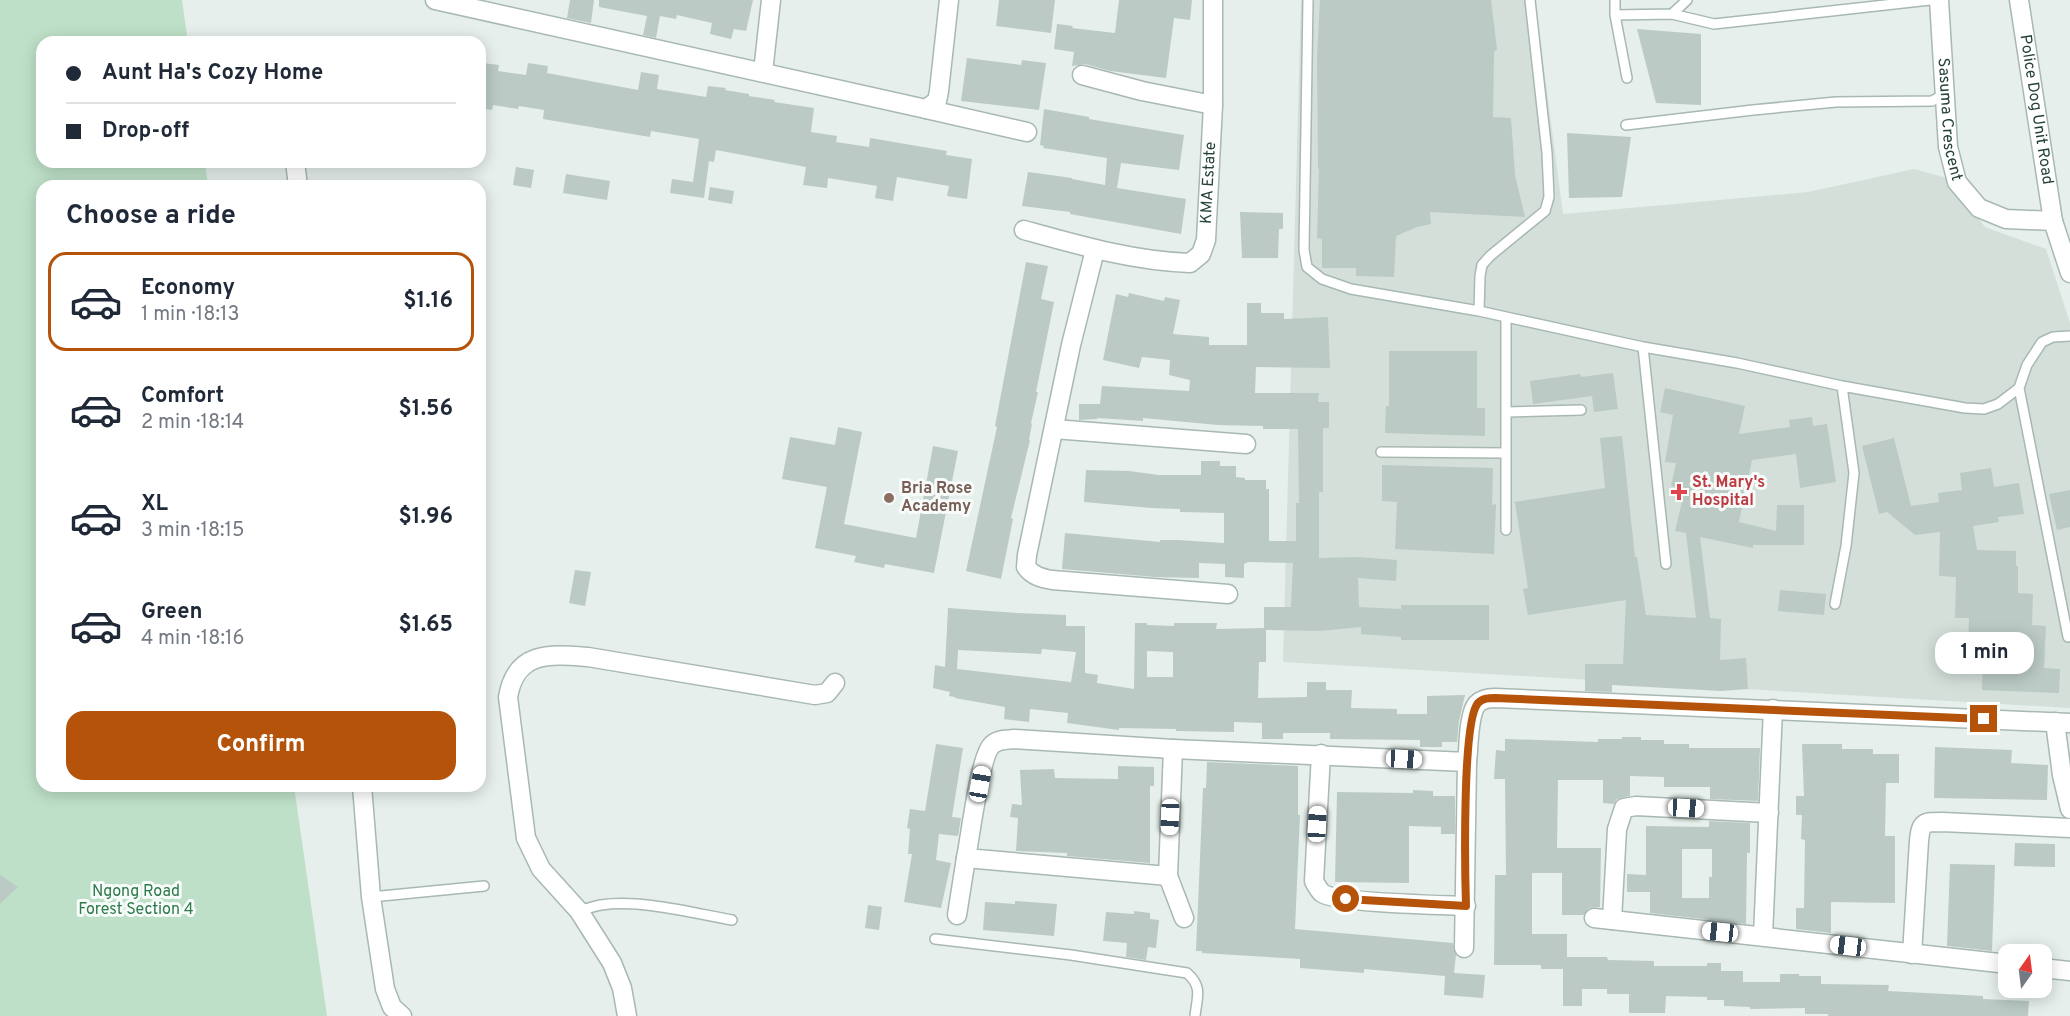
<!DOCTYPE html>
<meta charset="utf-8">
<style>
:root{--surface:#fff;--page:#f2f2f3;--text:#1f2937;--muted:#747a83;--line:#e0e1e3;--accent:#b45309}
body{margin:0;font-family:Overpass,sans-serif;background:var(--page);color:var(--text);height:100vh;display:flex;flex-direction:column;font-size:22px;white-space:nowrap}
*{box-sizing:border-box;margin:0}
p{font-size:20px;color:var(--muted)}
.icon{flex:none;width:33px;height:33px;fill:none;stroke:currentColor;stroke-width:2;stroke-linecap:round;stroke-linejoin:round}
.map{position:relative;flex:1;overflow:hidden}
.sheet{position:absolute;left:36px;top:180px;width:450px;height:612px;display:flex;flex-direction:column;background:var(--surface);border-radius:18px;box-shadow:0 3px 15px #0003}
.sheet>*{flex:none}
.top-card{position:absolute;left:36px;top:36px;width:450px;height:132px;border-radius:18px;box-shadow:0 3px 15px #0003;display:grid;align-content:center;height:132px;padding:0 30px;background:var(--surface)}
.needle{width:39px;rotate:14deg}
.tools{position:absolute;left:1998px;top:944px;display:grid;gap:12px}
.tools a{display:grid;place-items:center;width:54px;height:54px;border-radius:12px;background:var(--surface);box-shadow:0 3px 15px #0003;font-size:30px}
.end{position:absolute;width:27px;height:27px;margin:-14px;border:8px solid #b45309;background:#fff;box-shadow:0 0 0 3px #fff}
.from{border-radius:50%}
.bubble{position:absolute;height:42px;border-radius:18px;background:var(--surface);box-shadow:0 3px 15px #0003;font-size:20px;font-weight:700;line-height:42px;text-align:center}
.car{position:absolute;width:18px;height:36px;margin:-18px -9px;border-radius:8px;box-shadow:0 0 4px 2px #0007;background:linear-gradient(#fff 24%,#345 0 40%,#fff 0 76%,#345 0 86%,#fff 0)}
.top-card b{display:flex;align-items:center;gap:21px;height:57px;font-size:22px}
.top-card b+b{border-top:2px solid var(--line)}
.top-card i{width:15px;height:15px;background:var(--text)}
ul{padding:0;list-style:none}
li{display:flex;align-items:center;gap:18px;height:99px;margin:0 12px 9px;padding:0 18px;border:3px solid transparent;border-radius:18px}
li div{flex:1}
li b{display:block;font-size:22px}
li em{font-style:normal;font-weight:700}
li.active{border-color:var(--accent)}
li>.icon{width:54px;height:54px;stroke-width:1.5}
h2{padding:0 30px;font-size:27px;line-height:72px}
.button{display:flex;gap:12px;margin-top:auto;padding:12px 30px}
.button a{flex:1;height:69px;border-radius:18px;background:var(--accent);color:#fff;font-size:24px;font-weight:700;line-height:69px;text-align:center}
.map>svg:first-child{display:block}
.built{fill:#d4dfda}
.green{fill:#bfe0c8}
.building{fill:#bbcac4;fill-rule:evenodd}
.lines{fill:none;stroke-linecap:round;stroke-linejoin:round}
.lane-casing{stroke:#a8b8b2;stroke-width:12}
.street-casing{stroke:#a8b8b2;stroke-width:21}
.lane{stroke:#fff;stroke-width:9}
.street{stroke:#fff;stroke-width:18}
.route{stroke:#b45309;stroke-width:8}
.health-dot{fill:#e0444e;stroke:#f7fbf9;stroke-width:2}
.education-dot{fill:#8d6e63;stroke:#f7fbf9;stroke-width:2}
.labels{text-anchor:middle;dominant-baseline:central;stroke-width:6;stroke-linejoin:round;paint-order:stroke}
.street-label{font-size:16px;fill:#24423a;stroke:#f7fbf9}
.health-label{font-size:16px;font-weight:bold;fill:#be3a42;stroke:#f7fbf9;text-anchor:start}
.education-label{font-size:16px;font-weight:bold;fill:#785e54;stroke:#f7fbf9;text-anchor:start}
.park-label{font-size:16px;fill:#2d7a4b;stroke:#f7fbf9}
</style>
<div class="map">
<svg width="2070" height="1016" viewBox="0 0 2070 1016">
<rect width="100%" height="100%" fill="#e6efeb"/>
<path class="built" d="M 1301,0 L 1535,0 L 1563,214 L 1808,192 L 1914,169 L 1947,178 L 1985,227 L 2046,249 L 2070,323 L 2070,708 L 1283,662 Z"/>
<path class="green" d="M 0,0 L 182,0 L 188,42 L 42,42 L 42,162 L 205,162 L 208,186 L 42,186 L 42,786 L 294,786 L 327,1016 L 0,1016 Z"/>
<path class="building" d="M 570,0 L 594,0 L 591,23 L 567,18 Z
M 599,0 L 753,0 L 746,31 L 734,29 L 731,39 L 710,34 L 712,23 L 677,15 L 676,19 L 660,16 L 656,38 L 643,35 L 647,16 L 599,7 Z
M 999,0 L 1055,0 L 1051,33 L 996,26 Z
M 1119,0 L 1192,0 L 1190,20 L 1174,18 L 1166,78 L 1110,71 L 1085,64 L 1072,66 L 1074,52 L 1054,49 L 1057,24 L 1073,26 L 1072,28 L 1115,33 Z
M 1320,0 L 1491,0 L 1497,49 L 1494,52 L 1493,117 L 1511,118 L 1515,175 L 1525,217 L 1430,212 L 1431,224 L 1417,227 L 1396,236 L 1394,277 L 1356,276 L 1356,268 L 1322,268 L 1322,239 L 1317,238 L 1319,169 L 1318,169 L 1317,57 Z
M 1637,29 L 1701,34 L 1701,105 L 1656,103 Z
M 967,58 L 1021,65 L 1022,60 L 1046,63 L 1039,110 L 961,101 Z
M 483,63 L 499,65 L 498,71 L 526,75 L 528,63 L 548,66 L 547,73 L 638,90 L 641,72 L 659,75 L 657,89 L 706,97 L 708,86 L 726,88 L 725,90 L 749,94 L 749,96 L 775,100 L 774,102 L 814,108 L 811,132 L 837,136 L 836,142 L 869,147 L 870,138 L 947,151 L 946,155 L 972,159 L 967,199 L 947,196 L 949,186 L 897,177 L 893,201 L 875,198 L 877,186 L 828,178 L 827,188 L 803,185 L 806,167 L 716,150 L 714,162 L 709,161 L 704,198 L 670,193 L 672,179 L 693,182 L 699,139 L 651,131 L 650,137 L 543,119 L 544,110 L 519,106 L 518,109 L 493,105 L 492,110 L 480,108 L 480,82 Z
M 1044,109 L 1089,117 L 1089,119 L 1184,135 L 1179,170 L 1121,163 L 1117,188 L 1186,199 L 1181,234 L 1070,214 L 1070,212 L 1022,206 L 1028,172 L 1072,178 L 1072,179 L 1105,185 L 1107,158 L 1043,148 L 1044,146 L 1040,145 Z
M 1567,133 L 1631,137 L 1622,197 L 1569,198 Z
M 516,167 L 534,170 L 531,188 L 513,185 Z
M 566,174 L 610,181 L 607,200 L 563,193 Z
M 710,187 L 734,191 L 732,204 L 708,200 Z
M 1240,212 L 1283,213 L 1283,229 L 1279,229 L 1278,258 L 1242,258 Z
M 1026,262 L 1048,266 L 1041,299 L 1054,302 L 1036,392 L 1038,392 L 1031,423 L 1032,424 L 1029,440 L 1030,440 L 1011,518 L 1013,519 L 1001,579 L 966,571 L 997,427 L 995,426 Z
M 1129,293 L 1164,301 L 1165,297 L 1180,300 L 1173,334 L 1209,337 L 1209,345 L 1247,345 L 1247,303 L 1261,303 L 1261,313 L 1284,313 L 1284,319 L 1328,317 L 1330,368 L 1256,367 L 1255,393 L 1319,393 L 1318,402 L 1329,402 L 1329,428 L 1323,428 L 1323,492 L 1319,492 L 1319,558 L 1358,557 L 1397,560 L 1396,581 L 1358,578 L 1359,607 L 1401,609 L 1401,605 L 1489,605 L 1489,640 L 1401,640 L 1401,637 L 1361,634 L 1361,627 L 1320,631 L 1266,630 L 1266,662 L 1259,662 L 1258,698 L 1307,697 L 1307,682 L 1326,682 L 1326,690 L 1352,690 L 1351,708 L 1397,709 L 1397,714 L 1427,714 L 1427,696 L 1465,695 L 1459,721 L 1457,742 L 1442,742 L 1442,747 L 1420,747 L 1420,740 L 1330,739 L 1330,733 L 1283,733 L 1283,739 L 1262,739 L 1262,723 L 1234,722 L 1234,732 L 1176,731 L 1176,729 L 1119,728 L 1119,730 L 1067,723 L 1068,713 L 1030,709 L 1029,722 L 1004,719 L 1005,707 L 955,698 L 955,697 L 949,696 L 950,692 L 933,688 L 935,665 L 945,667 L 948,608 L 1017,613 L 1066,615 L 1066,626 L 1085,626 L 1085,673 L 1098,675 L 1097,683 L 1134,689 L 1135,623 L 1147,623 L 1147,625 L 1174,626 L 1174,623 L 1217,623 L 1216,629 L 1264,628 L 1264,607 L 1291,607 L 1293,563 L 1248,562 L 1244,564 L 1244,578 L 1225,577 L 1225,564 L 1199,563 L 1199,578 L 1155,577 L 1062,569 L 1065,533 L 1160,542 L 1160,540 L 1178,540 L 1224,543 L 1224,513 L 1180,512 L 1180,509 L 1151,508 L 1084,502 L 1086,470 L 1129,471 L 1159,475 L 1201,475 L 1201,461 L 1220,461 L 1220,466 L 1236,466 L 1236,477 L 1245,478 L 1245,480 L 1266,480 L 1266,489 L 1269,489 L 1269,541 L 1296,541 L 1296,503 L 1299,503 L 1298,429 L 1263,429 L 1263,426 L 1218,425 L 1143,418 L 1143,421 L 1097,418 L 1097,419 L 1079,420 L 1079,404 L 1100,404 L 1102,386 L 1189,391 L 1190,380 L 1169,375 L 1170,360 L 1142,357 L 1139,368 L 1103,360 L 1116,294 L 1128,297 ZM 1042,649 L 1076,652 L 1071,682 L 957,669 L 958,650 L 1041,654 ZM 1147,651 L 1173,652 L 1173,677 L 1147,677 Z
M 1389,351 L 1477,351 L 1477,408 L 1485,408 L 1485,436 L 1385,433 L 1386,406 L 1389,406 Z
M 1613,373 L 1618,409 L 1594,412 L 1592,396 L 1533,404 L 1530,381 L 1580,374 L 1581,377 Z
M 1665,388 L 1745,406 L 1739,434 L 1790,427 L 1789,420 L 1812,417 L 1813,426 L 1827,424 L 1836,482 L 1800,488 L 1796,454 L 1752,460 L 1739,522 L 1776,531 L 1777,505 L 1804,505 L 1804,545 L 1753,545 L 1753,548 L 1700,537 L 1710,618 L 1721,619 L 1720,660 L 1746,658 L 1748,689 L 1721,691 L 1612,685 L 1612,692 L 1585,691 L 1585,664 L 1623,664 L 1626,600 L 1528,615 L 1523,589 L 1528,588 L 1515,502 L 1605,488 L 1600,438 L 1622,436 L 1635,557 L 1637,557 L 1646,615 L 1696,618 L 1686,533 L 1675,531 L 1685,489 L 1671,486 L 1676,463 L 1665,462 L 1673,415 L 1660,412 Z
M 838,427 L 862,432 L 844,524 L 916,538 L 933,446 L 958,451 L 934,573 L 885,564 L 884,568 L 854,562 L 856,556 L 815,548 L 827,487 L 782,479 L 790,437 L 835,445 Z
M 1894,438 L 1911,506 L 1939,502 L 1938,493 L 1962,490 L 1960,473 L 1991,468 L 1994,487 L 2019,483 L 2024,514 L 1998,517 L 1999,522 L 1973,526 L 1977,550 L 2016,551 L 2016,566 L 2018,566 L 2018,593 L 2033,594 L 2032,625 L 2046,626 L 2044,668 L 2060,669 L 2059,693 L 1982,690 L 1983,648 L 1968,647 L 1969,618 L 1955,618 L 1956,577 L 1939,576 L 1940,532 L 1915,535 L 1887,512 L 1879,514 L 1862,446 Z
M 1382,465 L 1493,468 L 1492,505 L 1496,504 L 1494,554 L 1395,549 L 1397,502 L 1382,501 Z
M 2070,490 L 2070,527 L 2057,530 L 2049,494 Z
M 575,570 L 591,572 L 585,606 L 569,603 Z
M 1780,590 L 1826,594 L 1824,615 L 1778,611 Z
M 1622,737 L 1641,737 L 1641,740 L 1664,740 L 1664,744 L 1689,744 L 1689,748 L 1760,748 L 1758,801 L 1710,799 L 1710,787 L 1664,787 L 1664,777 L 1630,776 L 1630,796 L 1617,799 L 1614,804 L 1603,803 L 1603,780 L 1558,780 L 1557,848 L 1601,848 L 1600,907 L 1589,908 L 1584,915 L 1562,915 L 1562,873 L 1532,873 L 1532,934 L 1567,934 L 1567,957 L 1607,957 L 1608,960 L 1654,961 L 1654,966 L 1707,966 L 1707,963 L 1721,963 L 1721,971 L 1743,971 L 1743,982 L 1780,982 L 1780,974 L 1799,974 L 1799,976 L 1821,976 L 1821,984 L 1889,985 L 1888,991 L 1983,996 L 1983,999 L 2029,1001 L 2028,1016 L 1828,1016 L 1828,1014 L 1805,1014 L 1805,1008 L 1750,1009 L 1750,1007 L 1724,1006 L 1724,1000 L 1707,1000 L 1707,997 L 1666,996 L 1665,1013 L 1629,1013 L 1629,994 L 1607,994 L 1607,989 L 1582,989 L 1582,1006 L 1563,1006 L 1563,969 L 1541,969 L 1541,965 L 1494,965 L 1495,875 L 1506,875 L 1505,779 L 1494,779 L 1496,750 L 1505,751 L 1505,739 L 1598,742 L 1598,739 L 1622,739 Z
M 936,744 L 963,748 L 952,817 L 961,818 L 958,836 L 939,834 L 936,860 L 951,863 L 941,908 L 904,902 L 912,854 L 908,854 L 910,829 L 907,828 L 910,809 L 925,811 Z
M 1802,744 L 1842,744 L 1842,749 L 1873,749 L 1873,754 L 1899,754 L 1899,783 L 1886,783 L 1885,836 L 1895,836 L 1895,903 L 1831,902 L 1831,933 L 1796,929 L 1796,908 L 1804,908 L 1805,840 L 1801,839 L 1802,815 L 1796,815 L 1796,796 L 1804,796 Z
M 1935,747 L 2012,750 L 2011,763 L 2048,765 L 2047,800 L 1934,798 Z
M 1207,762 L 1298,766 L 1298,815 L 1300,815 L 1295,929 L 1453,943 L 1456,955 L 1454,973 L 1485,975 L 1483,998 L 1444,995 L 1445,976 L 1364,969 L 1364,973 L 1300,968 L 1300,959 L 1202,953 L 1202,951 L 1196,951 L 1203,788 L 1206,788 Z
M 1118,766 L 1154,767 L 1154,786 L 1150,786 L 1150,863 L 1067,856 L 1067,853 L 1016,851 L 1018,818 L 1010,817 L 1012,804 L 1022,805 L 1020,770 L 1054,769 L 1055,778 L 1118,779 Z
M 1413,790 L 1433,791 L 1433,796 L 1455,796 L 1455,834 L 1441,834 L 1441,827 L 1409,826 L 1409,883 L 1335,882 L 1337,792 L 1413,793 Z
M 1709,821 L 1750,823 L 1750,853 L 1747,853 L 1746,924 L 1650,913 L 1650,892 L 1627,892 L 1627,874 L 1646,875 L 1646,826 L 1709,827 ZM 1682,849 L 1712,849 L 1712,877 L 1709,877 L 1709,898 L 1682,898 Z
M 2015,843 L 2055,844 L 2055,867 L 2014,866 Z
M 1950,864 L 1995,865 L 1992,951 L 1947,946 Z
M 0,875 L 18,887 L 0,904 Z
M 1015,901 L 1057,904 L 1054,936 L 983,930 L 985,902 L 1015,904 Z
M 868,905 L 882,907 L 879,930 L 865,928 Z
M 1134,911 L 1150,913 L 1150,919 L 1159,920 L 1156,948 L 1148,947 L 1146,960 L 1126,957 L 1127,943 L 1103,941 L 1106,912 L 1134,914 Z"/>
<g class="lines">
<defs>
<path id="lane" d="M 1308,0 L 1304,250 L 1307,267 L 1322,279 L 1351,289 L 1479,311 L 1643,347 L 1737,363 L 1842,386 L 1965,408 L 1984,409 L 1998,404 L 2019,388 L 2027,365 L 2042,342 L 2053,337 L 2070,336
M 1615,0 L 1615,15 L 1627,78
M 1672,14 L 1714,24 L 1930,0
M 1615,15 L 1672,14 L 1687,0
M 1626,125 L 1753,110 L 1836,102 L 1932,101 L 1943,95
M 1479,311 L 1480,276 L 1482,265 L 1490,256 L 1545,211 L 1549,197 L 1547,153 L 1530,0
M 1506,317 L 1506,530
M 1643,347 L 1666,564
M 2019,388 L 2068,637
M 1507,412 L 1581,410
M 1381,452 L 1506,453
M 1835,604 L 1846,546 L 1854,473 L 1842,386
M 371,897 L 484,886
M 579,911 C 586,909 594,906 601,905 C 640,899 693,913 732,920
M 935,939 L 1071,955 L 1187,973 C 1203,987 1197,997 1195,1016"/>
<g id="street">
<path d="M 435,0 L 926,109 L 937,101 L 939,91 L 949,0"/>
<path id="s1" d="M 1939,0 L 1948,147 L 1957,182 L 1979,208 L 2006,219 L 2053,221 L 2070,273"/>
<path id="s2" d="M 2019,0 L 2053,221"/>
<path d="M 763,72 L 771,0"/>
<path d="M 1082,75 L 1142,91 L 1213,105"/>
<path d="M 926,109 L 1027,132"/>
<path d="M 295,162 L 298,186"/>
<path id="s3" d="M 1024,230 C 1078,245 1133,261 1190,263 L 1201,254 L 1206,240 L 1213,105 L 1213,0"/>
<path d="M 1095,250 L 1071,345 L 1027,555 L 1026,567 C 1033,576 1041,578 1052,580 L 1228,594"/>
<path d="M 1054,429 L 1246,444"/>
<path d="M 2055,722 L 2062,775 L 2070,809"/>
<path d="M 1173,749 L 1168,876 L 1184,918"/>
<path d="M 1321,754 L 1314,881 C 1316,885 1319,890 1322,893 C 1335,903 1442,905 1466,906"/>
<path d="M 362,786 L 371,897 L 385,989 L 392,1007 L 402,1016"/>
<path d="M 1168,876 L 966,858 C 970,839 980,755 992,745 C 998,739 1006,740 1014,739 L 1173,749 L 1467,762 C 1469,747 1468,715 1477,704 C 1482,699 1489,698 1495,698 L 2070,723"/>
<path d="M 957,915 L 966,858"/>
<path d="M 1594,918 L 2008,964"/>
<path d="M 1612,920 L 1617,829 L 1624,808 L 1636,806 L 1769,813"/>
<path d="M 1763,936 L 1773,709"/>
<path d="M 1464,948 L 1467,762"/>
<path d="M 1912,954 L 1919,841 C 1921,822 1923,822 1942,822 L 2070,828"/>
<path d="M 2042,968 L 2070,971"/>
<path d="M 627,1016 L 622,988 L 612,963 L 579,911 L 541,869 L 526,838 L 508,697 C 516,651 549,654 588,657 L 815,695 L 827,693 L 835,683"/>
</g>
</defs>
<use href="#lane" class="lane-casing"/>
<use href="#street" class="street-casing"/>
<use href="#lane" class="lane"/>
<use href="#street" class="street"/>
</g>
<g class="lines">
<path class="route" d="M 1346,899 L 1466,906 C 1465,874 1462,721 1478,703 C 1483,698 1489,698 1495,698 L 1984,719"/>
</g>
<path class="health-dot" d="M1676 483h6v6h6v6h-6v6h-6v-6h-6v-6h6z"/>
<circle class="education-dot" cx="889" cy="498" r="6"/>
<g class="labels">
<g class="street-label">
<text stroke="none"><textPath href="#s2" startOffset="111">Police Dog Unit Road</textPath></text>
<text stroke="none"><textPath href="#s1" startOffset="120">Sasuma Crescent</textPath></text>
<text stroke="none"><textPath href="#s3" startOffset="256">KMA Estate</textPath></text>
</g>
<g class="health-label">
<text x="1692" y="483">St. Mary's<tspan x="1692" dy="18">Hospital</tspan></text>
</g>
<g class="education-label">
<text x="901" y="489">Bria Rose<tspan x="901" dy="18">Academy</tspan></text>
</g>
<g class="park-label">
<text x="136" y="892">Ngong Road<tspan x="136" dy="18">Forest Section 4</tspan></text>
</g>
</g>
</svg>
<div class="tools">
<a><svg class="needle" viewBox="-14 -14 28 28"><path d="M0-13l5 13h-10z" fill="#e53935"/><path d="M0 13l5-13h-10z" fill="#747a83"/></svg></a>
</div>
<i class="end from" style="left:1346px;top:899px"></i>
<i class="end" style="left:1984px;top:719px"></i>
<div class="bubble" style="left:1935px;top:632px;width:99px">1 min</div>
<i class="car" style="left:1404px;top:759px;rotate:93deg"></i>
<i class="car" style="left:980px;top:784px;rotate:10deg"></i>
<i class="car" style="left:1686px;top:808px;rotate:93deg"></i>
<i class="car" style="left:1170px;top:817px;rotate:182deg"></i>
<i class="car" style="left:1317px;top:824px;rotate:3deg"></i>
<i class="car" style="left:1720px;top:932px;rotate:276deg"></i>
<i class="car" style="left:1848px;top:946px;rotate:277deg"></i>
<div class="top-card">
<b><i class="from"></i>Aunt Ha's Cozy Home</b>
<b><i></i>Drop-off</b>
</div>
<section class="sheet">
<h2>Choose a ride</h2>
<ul>
<li class="active"><svg class="icon" aria-label="car" viewBox="0 0 24 24"><path d="M5 17H2v-5l4-1 3-4h7l3 4 3 1v5h-3M9 17h6M6 11h13"/><circle cx="7" cy="17" r="2"/><circle cx="17" cy="17" r="2"/></svg><div><b>Economy</b><p>1 min · 18:13</p></div><em>$1.16</em></li>
<li><svg class="icon" aria-label="car" viewBox="0 0 24 24"><path d="M5 17H2v-5l4-1 3-4h7l3 4 3 1v5h-3M9 17h6M6 11h13"/><circle cx="7" cy="17" r="2"/><circle cx="17" cy="17" r="2"/></svg><div><b>Comfort</b><p>2 min · 18:14</p></div><em>$1.56</em></li>
<li><svg class="icon" aria-label="car" viewBox="0 0 24 24"><path d="M5 17H2v-5l4-1 3-4h7l3 4 3 1v5h-3M9 17h6M6 11h13"/><circle cx="7" cy="17" r="2"/><circle cx="17" cy="17" r="2"/></svg><div><b>XL</b><p>3 min · 18:15</p></div><em>$1.96</em></li>
<li><svg class="icon" aria-label="car" viewBox="0 0 24 24"><path d="M5 17H2v-5l4-1 3-4h7l3 4 3 1v5h-3M9 17h6M6 11h13"/><circle cx="7" cy="17" r="2"/><circle cx="17" cy="17" r="2"/></svg><div><b>Green</b><p>4 min · 18:16</p></div><em>$1.65</em></li>
</ul>
<div class="button"><a>Confirm</a></div>
</section>
</div>
